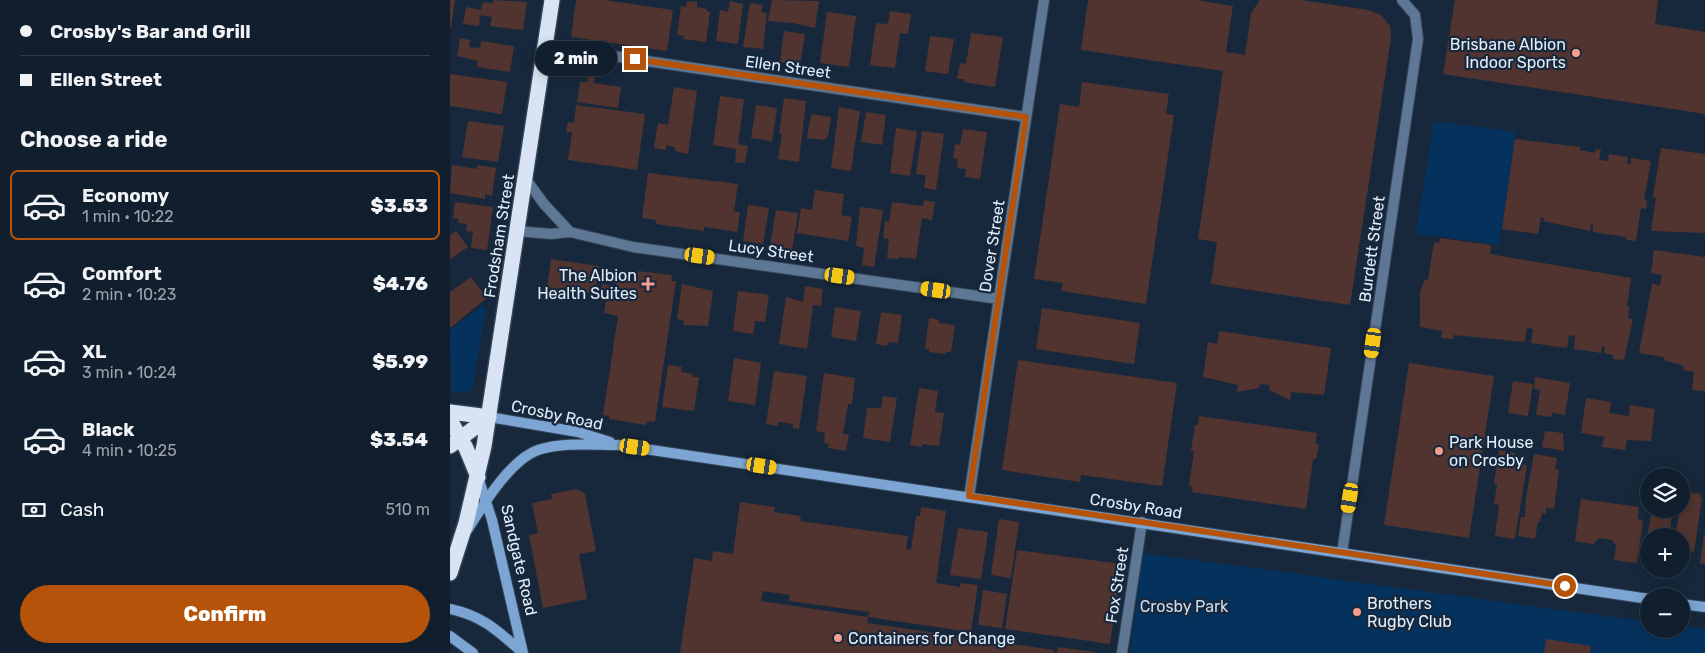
<!DOCTYPE html>
<meta charset="utf-8">
<style>
:root{--surface:#111e2d;--page:#1a2735;--text:#f1f3f6;--muted:#9ca2aa;--line:#303c49;--accent:#b45309}
body{margin:0;font-family:Rubik,sans-serif;background:var(--page);color:var(--text);height:100vh;display:flex;flex-direction:column;font-size:19px;white-space:nowrap}
*{box-sizing:border-box;margin:0}
p{font-size:16px;color:var(--muted)}
.icon{flex:none;width:28px;height:28px;fill:none;stroke:currentColor;stroke-width:2;stroke-linecap:round;stroke-linejoin:round}
.map{position:relative;flex:1;overflow:hidden}
.drawer{display:flex;flex-direction:column;background:var(--surface);width:450px}
.drawer>*{flex:none}
.hud{display:grid;align-content:center;height:110px;padding:0 20px;background:var(--surface)}
.buttons{position:absolute;left:1190px;top:468px;display:grid;gap:10px}
.buttons a{display:grid;place-items:center;width:50px;height:50px;border-radius:50%;background:var(--surface);box-shadow:0 2px 12px #0003,0 0 0 1px var(--line);font-size:25px}
.end{position:absolute;width:22px;height:22px;margin:-11px;border:6px solid #b45309;background:#fff;box-shadow:0 0 0 2px #fff}
.from{border-radius:50%}
.bubble{position:absolute;height:35px;border-radius:18px;background:var(--surface);box-shadow:0 2px 12px #0003,0 0 0 1px var(--line);font-size:16px;font-weight:800;line-height:35px;text-align:center}
.car{position:absolute;width:15px;height:30px;margin:-15px -8px;border-radius:6px;box-shadow:0 0 4px 1px #0007;background:linear-gradient(#f5c518 24%,#345 0 40%,#f5c518 0 76%,#345 0 86%,#f5c518 0)}
.hud b{display:flex;align-items:center;gap:18px;height:48px;font-size:19px}
.hud b+b{border-top:1px solid var(--line)}
.hud i{width:12px;height:12px;background:var(--text)}
ul{padding:0;list-style:none}
li{display:flex;align-items:center;gap:15px;height:70px;margin:0 10px 8px;padding:0 10px;border:2px solid transparent;border-radius:8px}
li div{flex:1}
li b{display:block;font-size:19px}
li em{font-style:normal;font-weight:800}
li.selected{border-color:var(--accent)}
li>.icon{width:45px;height:45px;stroke-width:1.5}
h2{padding:0 20px;font-size:22px;line-height:60px}
.pay{display:flex;align-items:center;gap:12px;height:55px;padding:0 20px;font-size:19px}
.pay p{margin-inline-start:auto}
.cta{display:flex;gap:10px;margin-top:auto;padding:10px 20px}
.cta a{flex:1;height:58px;border-radius:30px;background:var(--accent);color:#fff;font-size:20px;font-weight:800;line-height:58px;text-align:center}
main{display:flex;flex:1;min-height:0}
.map>svg:first-child{display:block}
.green{fill:#05325d}
.building{fill:#51342f}
.lines{fill:none;stroke-linecap:round;stroke-linejoin:round}
.street-casing{stroke:#334457;stroke-width:12}
.secondary-casing{stroke:#334457;stroke-width:12}
.highway-casing{stroke:#334457;stroke-width:18}
.street{stroke:#5e7794;stroke-width:10}
.secondary{stroke:#7ca5d3;stroke-width:10}
.highway{stroke:#d8e4f3;stroke-width:15}
.route{stroke:#b45309;stroke-width:6}
.poi-dot{fill:#f59d8f;stroke:#17283c;stroke-width:2}
.labels{text-anchor:middle;dominant-baseline:central;stroke-width:4.5;stroke-linejoin:round;paint-order:stroke}
.poi-label{font-size:16px;fill:#e2edfa;stroke:#17283c;text-anchor:start}
.street-label{font-size:16px;fill:#e2edfa;stroke:#17283c}
.park-label{font-size:16px;fill:#cadaec;stroke:#17283c}
</style>
<main>
<section class="drawer">
<div class="hud">
<b><i class="from"></i>Crosby's Bar and Grill</b>
<b><i></i>Ellen Street</b>
</div>
<h2>Choose a ride</h2>
<ul>
<li class="selected"><svg class="icon" aria-label="car" viewBox="0 0 24 24"><path d="M5 17H2v-5l4-1 3-4h7l3 4 3 1v5h-3M9 17h6M6 11h13"/><circle cx="7" cy="17" r="2"/><circle cx="17" cy="17" r="2"/></svg><div><b>Economy</b><p>1 min · 10:22</p></div><em>$3.53</em></li>
<li><svg class="icon" aria-label="car" viewBox="0 0 24 24"><path d="M5 17H2v-5l4-1 3-4h7l3 4 3 1v5h-3M9 17h6M6 11h13"/><circle cx="7" cy="17" r="2"/><circle cx="17" cy="17" r="2"/></svg><div><b>Comfort</b><p>2 min · 10:23</p></div><em>$4.76</em></li>
<li><svg class="icon" aria-label="car" viewBox="0 0 24 24"><path d="M5 17H2v-5l4-1 3-4h7l3 4 3 1v5h-3M9 17h6M6 11h13"/><circle cx="7" cy="17" r="2"/><circle cx="17" cy="17" r="2"/></svg><div><b>XL</b><p>3 min · 10:24</p></div><em>$5.99</em></li>
<li><svg class="icon" aria-label="car" viewBox="0 0 24 24"><path d="M5 17H2v-5l4-1 3-4h7l3 4 3 1v5h-3M9 17h6M6 11h13"/><circle cx="7" cy="17" r="2"/><circle cx="17" cy="17" r="2"/></svg><div><b>Black</b><p>4 min · 10:25</p></div><em>$3.54</em></li>
</ul>
<div class="pay"><svg class="icon" aria-label="cash" viewBox="0 0 24 24"><path d="M3 7h18v10H3z"/><circle cx="12" cy="12" r="2"/></svg>Cash<p>510 m</p></div>
<div class="cta"><a>Confirm</a></div>
</section>
<div class="map">
<svg width="1255" height="653" viewBox="0 0 1255 653">
<rect width="100%" height="100%" fill="#17283c"/>
<path class="green" d="M 984,121 L 1066,132 L 1049,245 L 966,233 Z
M 32,306 L 36,307 L 22,390 L 12,393 L 1,391 L 0,330 Z
M 693,553 L 1199,622 L 1199,629 L 1231,629 L 1231,626 L 1255,629 L 1255,653 L 680,653 Z"/>
<path class="building" d="M 0,0 L 5,0 L 1,28 L 0,28 Z
M 44,0 L 77,2 L 73,30 L 40,26 L 42,17 L 30,15 L 29,26 L 13,24 L 16,7 L 31,10 L 33,2 L 43,3 Z
M 126,0 L 154,0 L 223,10 L 217,51 L 121,37 Z
M 322,0 L 369,1 L 365,28 L 343,23 L 318,21 Z
M 638,0 L 746,0 L 783,6 L 776,52 L 795,55 L 801,13 L 810,0 L 851,0 L 918,10 L 931,15 L 940,26 L 941,38 L 900,305 L 761,284 L 767,242 L 748,239 L 773,71 L 631,50 Z
M 1005,0 L 1208,0 L 1205,24 L 1255,32 L 1255,114 L 993,74 Z
M 237,1 L 247,2 L 247,7 L 257,9 L 257,12 L 260,12 L 256,42 L 233,39 L 234,36 L 227,35 L 231,6 L 236,7 Z
M 280,1 L 293,4 L 288,44 L 266,41 L 270,10 L 278,12 Z
M 300,3 L 313,5 L 311,12 L 317,13 L 313,49 L 293,47 Z
M 440,11 L 461,14 L 458,34 L 450,33 L 445,68 L 420,65 L 426,23 L 438,24 Z
M 377,12 L 406,16 L 399,67 L 370,63 Z
M 334,31 L 355,34 L 350,65 L 330,62 Z
M 521,33 L 553,37 L 545,87 L 514,82 L 514,79 L 507,79 L 510,63 L 516,64 Z
M 480,36 L 504,39 L 498,74 L 475,71 Z
M 10,38 L 20,40 L 19,47 L 30,48 L 31,41 L 64,46 L 60,72 L 27,67 L 28,61 L 7,56 Z
M 139,72 L 145,73 L 144,83 L 171,87 L 168,108 L 127,102 L 130,82 L 137,82 Z
M 0,74 L 57,82 L 52,114 L 0,106 Z
M 632,82 L 719,94 L 716,114 L 724,115 L 696,304 L 611,291 L 613,283 L 584,279 L 610,104 L 629,107 Z
M 224,87 L 247,91 L 238,154 L 225,151 L 225,147 L 216,145 L 216,150 L 204,148 L 208,123 L 218,125 Z
M 270,96 L 294,99 L 288,144 L 298,146 L 295,163 L 285,162 L 286,149 L 263,145 Z
M 334,98 L 356,101 L 349,162 L 328,159 L 332,134 L 329,134 Z
M 126,105 L 195,114 L 187,170 L 118,160 L 122,132 L 116,132 L 118,122 L 124,123 Z
M 306,105 L 327,108 L 322,141 L 301,138 Z
M 389,107 L 410,111 L 401,171 L 381,168 Z
M 416,112 L 436,115 L 432,145 L 411,142 Z
M 361,114 L 381,117 L 378,137 L 376,137 L 375,140 L 357,138 Z
M 18,121 L 54,126 L 48,162 L 12,157 Z
M 446,128 L 467,131 L 460,176 L 440,173 Z
M 513,129 L 537,132 L 530,179 L 515,177 L 516,169 L 507,168 L 508,159 L 503,158 L 505,144 L 510,145 Z
M 472,131 L 494,134 L 486,190 L 474,188 L 476,175 L 466,174 Z
M 1065,139 L 1130,147 L 1130,150 L 1145,153 L 1146,149 L 1151,150 L 1149,160 L 1158,161 L 1159,154 L 1178,157 L 1177,163 L 1181,164 L 1181,158 L 1201,161 L 1194,199 L 1197,200 L 1196,209 L 1191,208 L 1186,241 L 1176,240 L 1176,237 L 1143,232 L 1143,225 L 1141,224 L 1140,231 L 1093,221 L 1094,218 L 1091,217 L 1088,234 L 1052,229 Z
M 1211,148 L 1255,154 L 1255,233 L 1201,231 L 1206,197 L 1203,197 Z
M 2,165 L 27,169 L 27,165 L 46,168 L 42,196 L 35,194 L 35,199 L 0,193 Z
M 198,173 L 288,184 L 284,211 L 290,212 L 287,232 L 254,227 L 254,231 L 206,224 L 206,220 L 192,218 Z
M 365,190 L 394,194 L 391,215 L 402,217 L 398,241 L 347,233 L 351,208 L 362,210 Z
M 474,200 L 485,202 L 482,220 L 472,218 L 466,259 L 449,257 L 448,259 L 437,258 L 439,239 L 433,238 L 435,221 L 439,222 L 442,202 L 473,206 Z
M 5,202 L 43,207 L 37,250 L 21,248 L 23,232 L 16,231 L 17,224 L 8,223 L 9,219 L 3,218 Z
M 298,205 L 319,208 L 313,244 L 293,241 Z
M 410,207 L 433,210 L 424,267 L 412,265 L 414,248 L 406,246 Z
M 326,210 L 348,213 L 342,250 L 320,246 Z
M 6,231 L 18,247 L 0,259 L 0,235 Z
M 990,238 L 1041,245 L 1040,254 L 1181,278 L 1177,307 L 1180,307 L 1178,318 L 1183,319 L 1174,360 L 1163,359 L 1163,355 L 1154,353 L 1155,346 L 1152,346 L 1151,353 L 1124,349 L 1125,336 L 1119,335 L 1117,348 L 1081,343 L 1083,329 L 1077,328 L 1075,342 L 1004,335 L 1003,339 L 991,338 L 992,331 L 970,327 L 970,292 L 975,280 L 978,280 L 984,242 L 989,243 Z
M 1204,250 L 1255,257 L 1255,391 L 1242,390 L 1244,372 L 1233,370 L 1234,366 L 1214,360 L 1214,357 L 1189,353 L 1202,284 L 1210,285 L 1212,275 L 1201,273 Z
M 101,259 L 149,266 L 145,294 L 97,287 Z
M 188,271 L 222,275 L 221,281 L 226,281 L 205,422 L 197,421 L 196,425 L 159,419 L 159,416 L 153,415 L 168,316 L 154,313 L 157,296 L 150,295 L 152,284 L 166,286 L 168,272 L 187,275 Z
M 21,277 L 37,298 L 0,328 L 0,292 Z
M 232,284 L 263,291 L 258,326 L 233,325 L 234,320 L 227,319 Z
M 355,286 L 373,289 L 371,306 L 363,305 L 357,349 L 329,344 L 336,297 L 353,302 Z
M 89,288 L 102,290 L 101,298 L 88,296 Z
M 288,291 L 319,295 L 315,322 L 305,321 L 303,334 L 283,331 Z
M 385,307 L 411,311 L 406,341 L 381,337 Z
M 592,308 L 690,323 L 684,364 L 586,349 Z
M 431,312 L 452,315 L 448,343 L 438,342 L 437,346 L 426,344 Z
M 479,318 L 489,320 L 489,323 L 505,325 L 501,352 L 496,352 L 496,354 L 479,352 L 479,349 L 475,349 Z
M 769,331 L 881,348 L 874,395 L 841,392 L 840,400 L 819,390 L 820,385 L 810,384 L 809,388 L 787,392 L 788,385 L 753,377 L 758,342 L 767,344 Z
M 284,358 L 311,363 L 305,405 L 278,401 Z
M 568,360 L 727,383 L 712,486 L 631,475 L 630,482 L 552,470 Z
M 959,363 L 1044,376 L 1019,538 L 934,525 Z
M 218,365 L 232,367 L 231,372 L 243,374 L 243,377 L 249,377 L 244,411 L 212,407 Z
M 324,371 L 357,376 L 349,429 L 343,428 L 343,424 L 328,422 L 328,426 L 316,424 Z
M 374,373 L 405,378 L 402,404 L 398,404 L 393,434 L 399,434 L 396,451 L 378,448 L 379,444 L 374,443 L 375,433 L 366,431 Z
M 1085,377 L 1120,383 L 1115,415 L 1102,413 L 1101,417 L 1086,415 L 1090,390 L 1084,389 Z
M 1063,381 L 1083,384 L 1078,416 L 1058,413 Z
M 469,388 L 488,391 L 485,412 L 494,413 L 489,446 L 472,444 L 472,447 L 460,445 Z
M 433,396 L 447,398 L 440,442 L 413,438 L 417,408 L 431,408 Z
M 1136,398 L 1161,402 L 1159,413 L 1179,416 L 1180,405 L 1205,409 L 1201,441 L 1177,440 L 1175,450 L 1152,447 L 1154,437 L 1131,433 Z
M 749,416 L 867,433 L 865,444 L 869,444 L 866,459 L 863,459 L 856,509 L 742,492 L 743,487 L 739,486 L 744,451 L 741,451 L 745,425 L 748,425 Z
M 1095,431 L 1113,433 L 1114,451 L 1092,447 Z
M 1049,450 L 1065,453 L 1064,464 L 1077,465 L 1065,539 L 1045,536 L 1049,505 L 1044,504 L 1047,484 L 1044,484 Z
M 1084,454 L 1107,458 L 1105,469 L 1109,470 L 1104,509 L 1096,508 L 1096,514 L 1092,513 L 1090,522 L 1088,521 L 1085,539 L 1068,536 L 1071,517 L 1075,517 L 1076,498 Z
M 127,489 L 135,494 L 146,551 L 129,554 L 137,599 L 93,608 L 79,535 L 88,533 L 82,503 L 102,499 L 101,494 Z
M 1233,492 L 1251,494 L 1250,498 L 1252,498 L 1244,552 L 1240,551 L 1239,557 L 1231,556 L 1231,536 L 1225,536 Z
M 1131,499 L 1189,507 L 1188,519 L 1193,520 L 1187,563 L 1164,560 L 1166,545 L 1162,540 L 1149,538 L 1143,544 L 1125,541 Z
M 290,502 L 325,507 L 324,512 L 351,516 L 350,521 L 458,536 L 456,549 L 461,550 L 466,516 L 470,516 L 471,507 L 496,511 L 486,583 L 510,587 L 511,583 L 528,585 L 521,632 L 418,617 L 419,612 L 339,601 L 340,595 L 313,591 L 311,601 L 418,617 L 417,623 L 604,650 L 604,653 L 230,653 L 244,558 L 262,561 L 263,551 L 283,554 Z
M 1202,509 L 1223,509 L 1219,536 L 1199,536 L 1199,545 L 1196,544 Z
M 549,519 L 569,522 L 561,578 L 541,575 Z
M 508,528 L 538,532 L 531,579 L 500,575 Z
M 1254,535 L 1255,535 L 1255,564 L 1250,563 Z
M 567,550 L 671,564 L 660,644 L 555,629 Z
M 533,590 L 557,594 L 552,628 L 528,625 Z
M 1096,639 L 1141,646 L 1140,653 L 1094,653 Z
M 608,647 L 645,652 L 645,653 L 607,653 Z"/>
<g class="lines">
<defs>
<path id="street" d="M 95,46 L 576,117
M 75,178 L 94,204 L 120,232
M 67,231 L 101,234 L 120,232 L 183,247 L 549,299
M 519,497 L 594,0
M 892,553 L 968,39 L 965,15 L 952,0
M 672,653 L 692,522"/>
<path id="secondary" d="M 39,417 L 128,432 L 160,442
M 28,477 L 42,520 L 73,653
M 18,529 C 33,505 60,460 88,450 C 113,442 142,445 168,445 L 1199,599
M 1231,604 L 1255,607
M 0,609 C 33,616 48,631 73,653
M 0,636 L 23,653"/>
<path id="highway" d="M 0,412 L 39,417
M 0,420 L 16,448 L 28,477
M 0,446 L 39,417
M 0,573 L 16,523 L 34,446 L 102,0"/>
</defs>
<use href="#street" class="street-casing"/>
<use href="#secondary" class="secondary-casing"/>
<use href="#highway" class="highway-casing"/>
<use href="#street" class="street"/>
<use href="#secondary" class="secondary"/>
<use href="#highway" class="highway"/>
</g>
<g class="lines">
<path class="route" d="M 185,59 L 576,117 L 519,496 L 1115,586"/>
</g>
<g class="poi-dot">
<circle cx="1126" cy="53" r="5"/>
<path d="M195.5 276.5h5v5h5v5h-5v5h-5v-5h-5v-5h5z"/>
<circle cx="989" cy="451" r="5"/>
<circle cx="907" cy="612" r="5"/>
<circle cx="388" cy="638" r="5"/>
</g>
<g class="labels">
<g class="poi-label">
<text x="1116" y="44" text-anchor="end">Brisbane Albion<tspan x="1116" dy="18">Indoor Sports</tspan></text>
<text x="187" y="275" text-anchor="end">The Albion<tspan x="187" dy="18">Health Suites</tspan></text>
<text x="999" y="442">Park House<tspan x="999" dy="18">on Crosby</tspan></text>
<text x="917" y="603">Brothers<tspan x="917" dy="18">Rugby Club</tspan></text>
<text x="398" y="638">Containers for Change</text>
</g>
<g class="street-label">
<text transform="translate(338 67) rotate(8)">Ellen Street</text>
<text transform="translate(49 236) rotate(-81)">Frodsham Street</text>
<text transform="translate(542 246) rotate(-81)">Dover Street</text>
<text transform="translate(922 249) rotate(-82)">Burdett Street</text>
<text transform="translate(321 251) rotate(8)">Lucy Street</text>
<text transform="translate(107 415) rotate(12)">Crosby Road</text>
<text transform="translate(686 506) rotate(9)">Crosby Road</text>
<text transform="translate(69 560) rotate(77)">Sandgate Road</text>
<text transform="translate(667 585) rotate(-81)">Fox Street</text>
</g>
<g class="park-label">
<text x="734" y="606">Crosby Park</text>
</g>
</g>
</svg>
<div class="buttons">
<a><svg class="icon" aria-label="layers" viewBox="0 0 24 24"><path d="M12 4l9 5-9 5-9-5zM3 14l9 5 9-5"/></svg></a>
<a>+</a>
<a>−</a>
</div>
<i class="end from" style="left:1115px;top:586px"></i>
<i class="end" style="left:185px;top:59px"></i>
<div class="bubble" style="left:85px;top:41px;width:82px">2 min</div>
<i class="car" style="left:250px;top:256px;rotate:98deg"></i>
<i class="car" style="left:390px;top:276px;rotate:98deg"></i>
<i class="car" style="left:486px;top:290px;rotate:278deg"></i>
<i class="car" style="left:923px;top:343px;rotate:188deg"></i>
<i class="car" style="left:185px;top:447px;rotate:98deg"></i>
<i class="car" style="left:312px;top:466px;rotate:99deg"></i>
<i class="car" style="left:900px;top:498px;rotate:189deg"></i>
</div>
</main>
